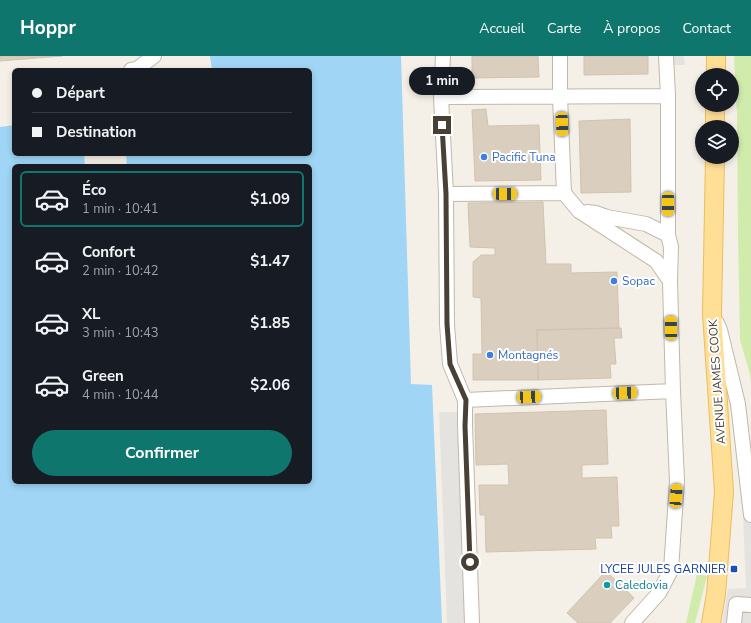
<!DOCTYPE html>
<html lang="fr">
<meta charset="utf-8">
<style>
:root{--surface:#171b24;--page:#20242c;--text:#f1f3f6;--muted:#9ea1a6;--line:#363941;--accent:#0f766e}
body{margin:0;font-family:"Nunito Sans",sans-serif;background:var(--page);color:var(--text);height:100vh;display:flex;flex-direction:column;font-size:15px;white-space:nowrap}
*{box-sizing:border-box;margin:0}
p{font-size:13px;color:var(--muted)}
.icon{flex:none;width:22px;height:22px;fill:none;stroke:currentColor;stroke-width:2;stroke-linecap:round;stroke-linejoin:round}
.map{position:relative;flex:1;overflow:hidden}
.panel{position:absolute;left:12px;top:108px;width:300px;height:320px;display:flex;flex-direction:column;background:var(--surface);border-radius:6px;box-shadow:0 2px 6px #0003}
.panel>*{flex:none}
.banner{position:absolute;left:12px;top:12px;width:300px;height:88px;border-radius:6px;box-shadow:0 2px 6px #0003;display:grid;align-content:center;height:88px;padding:0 20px;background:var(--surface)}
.buttons{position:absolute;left:695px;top:12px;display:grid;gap:8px}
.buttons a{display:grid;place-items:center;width:44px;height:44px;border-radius:50%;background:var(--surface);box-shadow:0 2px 6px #0003;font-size:20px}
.end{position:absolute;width:18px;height:18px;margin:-9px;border:5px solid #484035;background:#fff;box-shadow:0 0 0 2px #fff}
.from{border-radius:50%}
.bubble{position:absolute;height:28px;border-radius:14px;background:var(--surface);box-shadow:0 2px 6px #0003;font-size:13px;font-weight:700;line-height:28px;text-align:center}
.car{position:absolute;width:12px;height:24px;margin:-12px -6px;border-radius:5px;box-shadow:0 0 3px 1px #0007;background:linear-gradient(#f5c518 24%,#345 0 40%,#f5c518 0 76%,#345 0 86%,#f5c518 0)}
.banner b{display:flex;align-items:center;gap:14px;height:38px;font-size:15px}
.banner b+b{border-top:1px solid var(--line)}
.banner i{width:10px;height:10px;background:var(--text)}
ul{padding:7px 0 0;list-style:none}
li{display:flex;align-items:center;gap:12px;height:56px;margin:0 8px 6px;padding:0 12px;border:2px solid transparent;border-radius:6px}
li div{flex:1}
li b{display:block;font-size:15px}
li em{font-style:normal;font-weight:700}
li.on{border-color:var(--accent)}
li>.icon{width:36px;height:36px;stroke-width:1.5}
.primary-button{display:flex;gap:8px;margin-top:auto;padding:8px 20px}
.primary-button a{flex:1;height:46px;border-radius:24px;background:var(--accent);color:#fff;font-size:16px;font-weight:700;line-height:46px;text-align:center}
header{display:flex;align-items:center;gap:24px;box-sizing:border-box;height:56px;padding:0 20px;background:var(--accent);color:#fff}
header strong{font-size:19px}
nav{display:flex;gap:22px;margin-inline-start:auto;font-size:14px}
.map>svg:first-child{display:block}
.green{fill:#d1ebad}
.parking{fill:#e5e3df}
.water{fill:#a0d5f5;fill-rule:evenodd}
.pier{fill:#f5f0e7}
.building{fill:#dacebf;stroke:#d2c3ae}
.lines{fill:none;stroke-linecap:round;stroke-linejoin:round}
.minor-casing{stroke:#c1b8a9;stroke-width:16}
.major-casing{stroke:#ebbd5e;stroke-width:20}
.minor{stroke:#fff;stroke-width:14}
.major{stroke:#ffde96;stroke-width:18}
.route{stroke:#484035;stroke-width:5}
.shop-dot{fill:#3f7fe0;stroke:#fff;stroke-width:1.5}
.transit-dot{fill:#1a4fb4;stroke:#fff;stroke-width:1.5}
.culture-dot{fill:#0f9aa8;stroke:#fff;stroke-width:1.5}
.labels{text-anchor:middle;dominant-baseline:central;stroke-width:4;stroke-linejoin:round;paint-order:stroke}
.shop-label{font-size:12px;fill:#366cbe;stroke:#fff;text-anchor:start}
.street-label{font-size:12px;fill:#484035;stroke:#fff}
.transit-label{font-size:12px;fill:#164399;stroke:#fff;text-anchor:end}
.culture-label{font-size:12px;fill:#0d838f;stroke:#fff;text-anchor:start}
</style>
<header>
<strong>Hoppr</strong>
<nav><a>Accueil</a><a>Carte</a><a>À propos</a><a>Contact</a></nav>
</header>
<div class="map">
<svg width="751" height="567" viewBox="0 0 751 567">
<rect width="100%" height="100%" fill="#f5f0e7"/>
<path class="green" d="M 734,0 L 751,0 L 751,330 L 750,318 L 740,284 L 738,180 L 737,59 Z
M 697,518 L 707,520 L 695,567 L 686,567 Z"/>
<path class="parking" d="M 672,0 L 684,0 L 685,9 L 672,9 Z
M 439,356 L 457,356 L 465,567 L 447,567 Z
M 751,435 L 751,567 L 722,567 L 728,533 L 746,532 L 742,436 Z"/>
<path class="water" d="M 210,0 L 401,0 L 411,328 L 432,329 L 442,567 L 0,567 L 0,71 L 14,69 L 14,98 L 310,98 L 310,14 L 212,14 ZM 14,110 L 310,110 L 310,426 L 14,426 Z"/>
<path class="pier" d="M 84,98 L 126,98 L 127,110 L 85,110 Z"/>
<path class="building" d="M 0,0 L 62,0 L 0,5 Z
M 472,0 L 538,0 L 539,21 L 472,22 Z
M 584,0 L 648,0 L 648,18 L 584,19 Z
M 486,53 L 488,70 L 539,69 L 541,124 L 475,125 L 472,54 Z
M 630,63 L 631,136 L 581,137 L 579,65 Z
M 543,146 L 546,208 L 571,208 L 571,217 L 617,216 L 619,272 L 537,274 L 538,324 L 473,324 L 473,298 L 482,298 L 481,242 L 473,241 L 473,206 L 481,199 L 495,199 L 495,192 L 470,191 L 468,147 Z
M 621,272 L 622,282 L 614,282 L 616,308 L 610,308 L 611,322 L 538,324 L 537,274 Z
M 606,354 L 608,408 L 582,409 L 582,422 L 617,421 L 619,470 L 611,470 L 612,482 L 595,482 L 596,493 L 486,496 L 485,459 L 480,459 L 479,429 L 509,429 L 508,408 L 476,409 L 475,358 Z
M 606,515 L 634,542 L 610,567 L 578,567 L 567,557 Z"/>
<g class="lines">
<defs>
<path id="minor" d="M 443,0 L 441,41 L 446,138 L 447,268 L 450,308 L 465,344 L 465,369 L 472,567
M 560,0 L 560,41 L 564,137 L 579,155 L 656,205 L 670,225
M 131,14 L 137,13 L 154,0
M 441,41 L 668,40
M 446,138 L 564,137
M 587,156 L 596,157 L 607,161 L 646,168 L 668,179
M 717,267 L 720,274 L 738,348 L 751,459
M 465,344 L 673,335
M 632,567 L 659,537 L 671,514 L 677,425 L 673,335 L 670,225 L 671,191 L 668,179 L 668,40 L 666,0
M 734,567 L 736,548 L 751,549"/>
<path id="major" d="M 716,19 L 716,0
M 715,71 L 715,49
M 711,567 L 716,538 L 724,436 L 712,258 L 715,101"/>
</defs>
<use href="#minor" class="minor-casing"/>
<use href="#major" class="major-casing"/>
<use href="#minor" class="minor"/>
<use href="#major" class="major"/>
</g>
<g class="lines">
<path class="route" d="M 442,69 L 446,138 L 447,268 L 450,308 L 466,344 L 465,370 L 470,506"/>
</g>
<g class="shop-dot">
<circle cx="484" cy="101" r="4"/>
<circle cx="614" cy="225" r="4"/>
<circle cx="490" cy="299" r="4"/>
</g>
<rect class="transit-dot" x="730" y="509" width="8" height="8" rx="2"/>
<circle class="culture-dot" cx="607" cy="529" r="4"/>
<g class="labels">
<g class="shop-label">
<text x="492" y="101">Pacific Tuna</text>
<text x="622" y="225">Sopac</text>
<text x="498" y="299">Montagnés</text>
</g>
<g class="street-label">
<text transform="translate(717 326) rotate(-94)">AVENUE JAMES COOK</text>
</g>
<g class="transit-label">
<text x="726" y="513">LYCEE JULES GARNIER</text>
</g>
<g class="culture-label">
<text x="615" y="529">Caledovia</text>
</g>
</g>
</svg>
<div class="buttons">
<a><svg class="icon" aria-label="locate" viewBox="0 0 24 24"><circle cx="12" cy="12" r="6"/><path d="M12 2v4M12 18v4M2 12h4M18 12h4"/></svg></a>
<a><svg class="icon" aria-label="layers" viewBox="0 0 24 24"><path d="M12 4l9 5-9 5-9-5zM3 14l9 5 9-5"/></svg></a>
</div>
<i class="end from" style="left:470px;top:506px"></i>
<i class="end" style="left:442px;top:69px"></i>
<div class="bubble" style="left:409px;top:11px;width:66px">1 min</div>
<i class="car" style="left:562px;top:68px;rotate:178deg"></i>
<i class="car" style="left:505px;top:138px;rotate:90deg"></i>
<i class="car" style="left:668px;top:148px;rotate:180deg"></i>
<i class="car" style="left:671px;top:272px;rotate:359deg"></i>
<i class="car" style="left:625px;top:337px;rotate:88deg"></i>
<i class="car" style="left:529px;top:341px;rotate:87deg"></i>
<i class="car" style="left:676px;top:440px;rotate:4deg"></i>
<div class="banner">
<b><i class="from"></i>Départ</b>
<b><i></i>Destination</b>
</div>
<section class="panel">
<ul>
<li class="on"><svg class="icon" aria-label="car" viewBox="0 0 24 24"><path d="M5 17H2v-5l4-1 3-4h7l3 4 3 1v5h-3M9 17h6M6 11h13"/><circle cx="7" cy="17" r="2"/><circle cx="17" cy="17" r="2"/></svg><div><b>Éco</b><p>1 min · 10:41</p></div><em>$1.09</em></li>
<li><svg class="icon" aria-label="car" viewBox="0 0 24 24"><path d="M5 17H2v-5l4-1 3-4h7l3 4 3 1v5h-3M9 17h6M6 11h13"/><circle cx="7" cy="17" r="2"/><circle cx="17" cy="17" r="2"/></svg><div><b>Confort</b><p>2 min · 10:42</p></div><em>$1.47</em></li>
<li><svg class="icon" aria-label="car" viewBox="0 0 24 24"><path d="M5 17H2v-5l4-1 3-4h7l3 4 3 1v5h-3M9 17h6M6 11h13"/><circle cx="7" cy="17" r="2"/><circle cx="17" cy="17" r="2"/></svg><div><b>XL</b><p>3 min · 10:43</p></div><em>$1.85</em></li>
<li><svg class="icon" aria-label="car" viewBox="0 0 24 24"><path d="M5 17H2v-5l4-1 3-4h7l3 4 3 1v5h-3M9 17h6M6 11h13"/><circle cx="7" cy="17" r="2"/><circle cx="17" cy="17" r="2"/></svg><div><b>Green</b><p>4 min · 10:44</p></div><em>$2.06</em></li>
</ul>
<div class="primary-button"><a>Confirmer</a></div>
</section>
</div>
